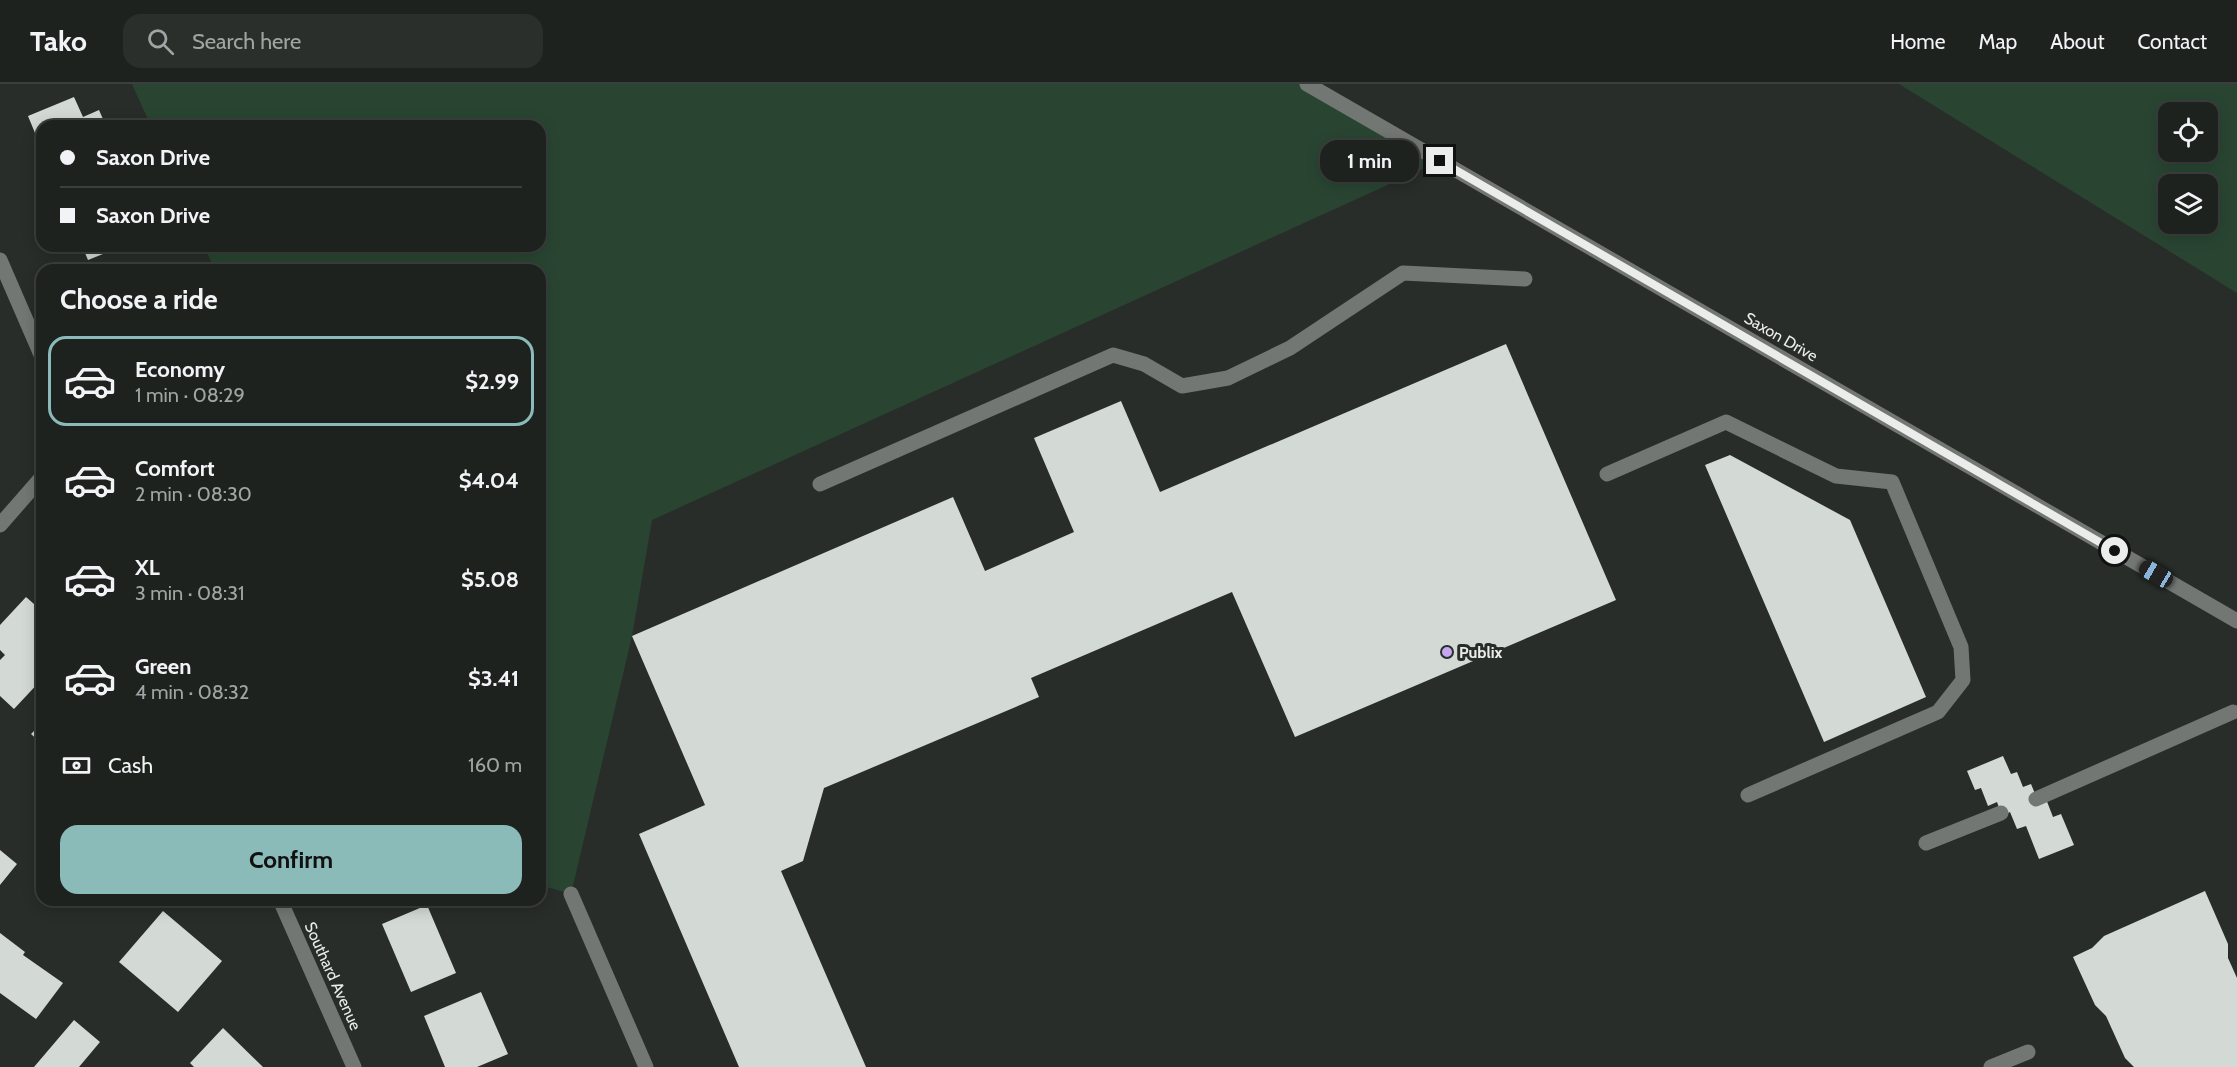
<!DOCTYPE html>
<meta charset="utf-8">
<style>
:root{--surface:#1e221f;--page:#2b2f2c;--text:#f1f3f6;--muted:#a1a4a4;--line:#3c3f3d;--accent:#8bbbb9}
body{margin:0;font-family:Cabin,sans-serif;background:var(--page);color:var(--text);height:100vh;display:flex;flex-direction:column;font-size:22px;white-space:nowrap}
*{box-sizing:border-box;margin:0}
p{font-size:20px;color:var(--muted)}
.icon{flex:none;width:33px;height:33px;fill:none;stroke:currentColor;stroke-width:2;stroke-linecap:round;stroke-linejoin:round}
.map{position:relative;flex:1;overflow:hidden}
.sheet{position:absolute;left:36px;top:180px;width:510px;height:642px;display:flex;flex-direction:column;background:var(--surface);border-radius:18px;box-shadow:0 3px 15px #0003,0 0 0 2px var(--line)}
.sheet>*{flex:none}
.hud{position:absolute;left:36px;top:36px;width:510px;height:132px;border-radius:18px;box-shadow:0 3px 15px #0003,0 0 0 2px var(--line);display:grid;align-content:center;height:132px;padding:0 24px;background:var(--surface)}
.tools{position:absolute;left:2158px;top:18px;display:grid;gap:12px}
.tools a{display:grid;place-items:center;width:60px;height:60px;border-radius:12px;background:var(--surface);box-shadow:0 3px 15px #0003,0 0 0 2px var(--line);font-size:30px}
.end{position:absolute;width:27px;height:27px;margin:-14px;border:8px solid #eaedeb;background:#111;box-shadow:0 0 0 3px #111}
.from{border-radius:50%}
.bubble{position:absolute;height:42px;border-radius:18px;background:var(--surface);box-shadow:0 3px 15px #0003,0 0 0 2px var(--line);font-size:20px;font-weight:800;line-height:42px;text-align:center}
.car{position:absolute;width:18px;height:36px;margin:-18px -9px;border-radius:8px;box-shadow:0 0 4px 2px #0007;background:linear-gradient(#222 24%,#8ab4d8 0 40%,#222 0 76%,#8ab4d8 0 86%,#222 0)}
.hud b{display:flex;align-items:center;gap:21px;height:57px;font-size:22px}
.hud b+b{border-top:2px solid var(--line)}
.hud i{width:15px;height:15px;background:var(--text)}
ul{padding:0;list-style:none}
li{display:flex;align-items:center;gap:18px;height:90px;margin:0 12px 9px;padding:0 12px;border:3px solid transparent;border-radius:18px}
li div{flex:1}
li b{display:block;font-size:22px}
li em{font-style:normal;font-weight:800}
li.current{border-color:var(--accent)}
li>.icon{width:54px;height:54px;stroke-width:1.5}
h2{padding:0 24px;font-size:27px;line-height:72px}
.pay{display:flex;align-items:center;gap:15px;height:66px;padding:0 24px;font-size:22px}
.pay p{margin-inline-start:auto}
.cta{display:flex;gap:12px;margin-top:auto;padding:12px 24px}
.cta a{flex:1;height:69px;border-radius:18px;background:var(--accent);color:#111;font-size:24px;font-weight:800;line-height:69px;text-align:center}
header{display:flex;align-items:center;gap:36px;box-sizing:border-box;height:84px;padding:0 30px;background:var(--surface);border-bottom:2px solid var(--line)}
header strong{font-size:28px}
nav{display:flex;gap:33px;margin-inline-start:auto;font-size:21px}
.search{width:420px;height:54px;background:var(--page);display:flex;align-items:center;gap:15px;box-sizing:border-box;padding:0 21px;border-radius:18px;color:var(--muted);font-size:22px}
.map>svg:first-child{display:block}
.green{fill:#294532;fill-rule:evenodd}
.building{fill:#d3d9d4}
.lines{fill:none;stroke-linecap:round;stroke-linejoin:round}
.lane{stroke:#727773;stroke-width:15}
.street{stroke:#727773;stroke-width:15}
.secondary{stroke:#727773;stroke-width:15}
.route{stroke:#eaedeb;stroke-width:8}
.poi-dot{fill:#c6a6f0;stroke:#282d29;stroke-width:2}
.labels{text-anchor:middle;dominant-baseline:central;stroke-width:6;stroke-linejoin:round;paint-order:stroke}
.street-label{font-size:16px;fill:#eaedeb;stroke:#282d29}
.poi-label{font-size:16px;font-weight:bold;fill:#eaedeb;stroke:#282d29;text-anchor:start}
</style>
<header>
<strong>Tako</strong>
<div class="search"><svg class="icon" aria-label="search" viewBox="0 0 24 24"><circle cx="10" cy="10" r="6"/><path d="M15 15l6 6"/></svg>Search here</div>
<nav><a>Home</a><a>Map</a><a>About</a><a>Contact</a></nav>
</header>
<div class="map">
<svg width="2237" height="983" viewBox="0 0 2237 983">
<rect width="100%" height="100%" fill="#282d29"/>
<path class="green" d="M 132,0 L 1307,0 L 1440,77 L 652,436 L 632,552 L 571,810 L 540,801 L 540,186 L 215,186 L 204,162 L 540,162 L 540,42 L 151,42 Z
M 1899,0 L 2237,0 L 2237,209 ZM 2169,28 L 2208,28 L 2208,68 L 2169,68 ZM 2169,100 L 2208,100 L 2208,140 L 2169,140 Z"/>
<path class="building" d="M 74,13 L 83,33 L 99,26 L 106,42 L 42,42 L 42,66 L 28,32 Z
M 82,162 L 123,162 L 88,176 Z
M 1506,260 L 1616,516 L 1295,653 L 1232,508 L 1031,594 L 1039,613 L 824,704 L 803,777 L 781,787 L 866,983 L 739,983 L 639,750 L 705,721 L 632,552 L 953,413 L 985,487 L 1074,448 L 1034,354 L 1121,317 L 1160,408 Z
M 1730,371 L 1850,436 L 1926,613 L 1824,658 L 1705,381 Z
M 26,513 L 42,527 L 42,595 L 14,625 L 0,612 L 0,576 L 5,571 L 0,566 L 0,541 Z
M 42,639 L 42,660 L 31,650 Z
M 2003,672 L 2011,690 L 2017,688 L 2023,703 L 2031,700 L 2036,712 L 2046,715 L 2053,733 L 2061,730 L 2074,761 L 2039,775 L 2026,742 L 2017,745 L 2010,728 L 2002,732 L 1997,718 L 1988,722 L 1981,704 L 1975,706 L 1967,687 Z
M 0,766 L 17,780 L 0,801 Z
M 2205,807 L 2228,860 L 2228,874 L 2237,894 L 2237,983 L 2134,983 L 2125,974 L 2106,932 L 2095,921 L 2073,873 L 2092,864 L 2104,852 Z
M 427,821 L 456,889 L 411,908 L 382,840 Z
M 163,827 L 222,877 L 178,928 L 119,878 Z
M 0,849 L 25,868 L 23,871 L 63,899 L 36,935 L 0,909 Z
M 481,908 L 508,970 L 477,983 L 445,983 L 424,932 Z
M 74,936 L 100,958 L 79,983 L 34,983 Z
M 223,944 L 263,983 L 194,983 L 190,979 Z"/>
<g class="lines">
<path class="lane" d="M 1607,390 L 1726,338 L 1836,392 L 1892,398 L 1961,563 L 1963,596 L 1938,628 L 1748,711
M 820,400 L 1113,271 L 1144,280 L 1182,302 L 1228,294 L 1290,264 L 1403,189 L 1525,195
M 2036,715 L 2233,628
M 1926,759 L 2001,729
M 571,810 L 646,983
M 1991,983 L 2028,968"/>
<path class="street" d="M 0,176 L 42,273
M 0,441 L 42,393
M 280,816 L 354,983"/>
<path class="secondary" d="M 1307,0 L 2237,537"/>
</g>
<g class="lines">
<path class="route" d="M 1440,77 L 2115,467"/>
</g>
<circle class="poi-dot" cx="1447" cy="568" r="6"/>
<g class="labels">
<g class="street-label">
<text transform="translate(1781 253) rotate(30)">Saxon Drive</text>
<text transform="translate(333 892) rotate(66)">Southard Avenue</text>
</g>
<g class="poi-label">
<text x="1459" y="568">Publix</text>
</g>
</g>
</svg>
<div class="tools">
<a><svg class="icon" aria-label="locate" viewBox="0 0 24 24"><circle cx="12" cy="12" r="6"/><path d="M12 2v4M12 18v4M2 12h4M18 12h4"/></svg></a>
<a><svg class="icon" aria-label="layers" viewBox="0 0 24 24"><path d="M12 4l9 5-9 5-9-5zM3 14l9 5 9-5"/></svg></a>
</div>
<i class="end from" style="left:2115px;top:467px"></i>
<i class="end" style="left:1440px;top:77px"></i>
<div class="bubble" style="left:1320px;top:56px;width:99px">1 min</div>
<i class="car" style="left:2156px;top:490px;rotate:300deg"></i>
<div class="hud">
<b><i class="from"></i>Saxon Drive</b>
<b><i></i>Saxon Drive</b>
</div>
<section class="sheet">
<h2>Choose a ride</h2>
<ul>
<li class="current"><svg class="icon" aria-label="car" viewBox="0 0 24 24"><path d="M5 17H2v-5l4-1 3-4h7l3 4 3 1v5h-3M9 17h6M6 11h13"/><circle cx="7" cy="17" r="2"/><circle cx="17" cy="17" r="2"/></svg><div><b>Economy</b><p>1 min · 08:29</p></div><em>$2.99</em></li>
<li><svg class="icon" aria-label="car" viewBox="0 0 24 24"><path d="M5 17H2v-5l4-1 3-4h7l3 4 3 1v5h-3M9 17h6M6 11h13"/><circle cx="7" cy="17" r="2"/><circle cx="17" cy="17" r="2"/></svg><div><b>Comfort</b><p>2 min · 08:30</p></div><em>$4.04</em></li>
<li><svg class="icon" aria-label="car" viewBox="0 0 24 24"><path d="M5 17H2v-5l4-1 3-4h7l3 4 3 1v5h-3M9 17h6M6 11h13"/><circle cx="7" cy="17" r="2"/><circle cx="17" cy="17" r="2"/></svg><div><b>XL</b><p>3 min · 08:31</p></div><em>$5.08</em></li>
<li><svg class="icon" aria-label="car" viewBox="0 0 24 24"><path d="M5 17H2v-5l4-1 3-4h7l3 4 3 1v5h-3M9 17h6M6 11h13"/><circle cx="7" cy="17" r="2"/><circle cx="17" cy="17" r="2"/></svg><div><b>Green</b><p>4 min · 08:32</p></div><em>$3.41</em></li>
</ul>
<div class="pay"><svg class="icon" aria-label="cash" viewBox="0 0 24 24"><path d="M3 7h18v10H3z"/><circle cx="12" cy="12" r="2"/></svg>Cash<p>160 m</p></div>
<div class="cta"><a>Confirm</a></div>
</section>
</div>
